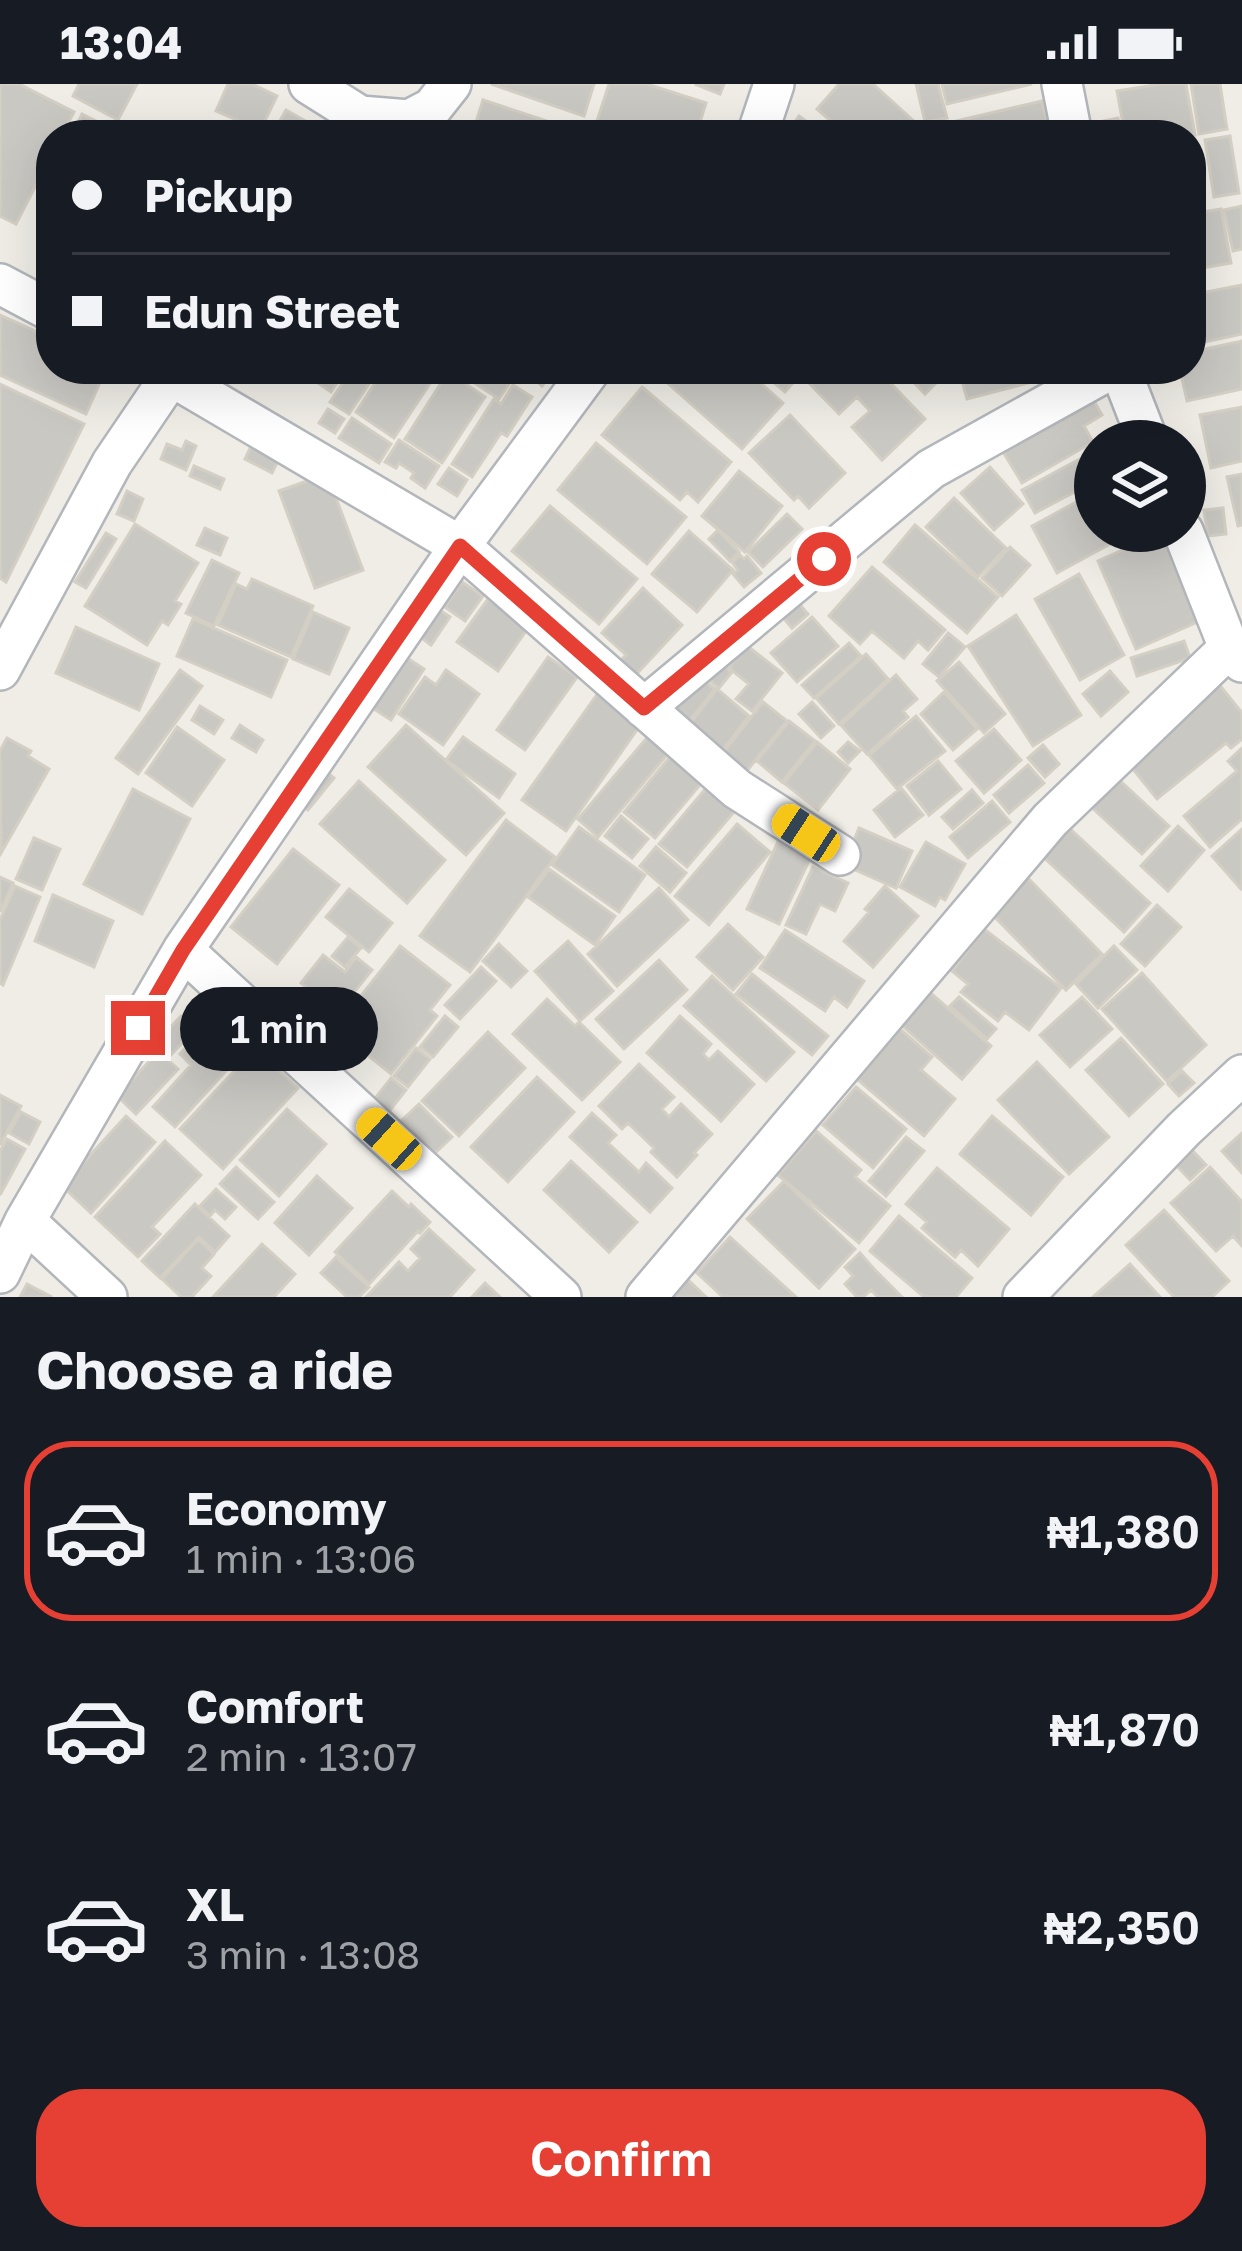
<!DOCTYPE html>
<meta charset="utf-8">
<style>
:root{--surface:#171b24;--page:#20242c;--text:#f1f3f6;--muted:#9ea1a6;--line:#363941;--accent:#e64034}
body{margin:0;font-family:"Golos Text",sans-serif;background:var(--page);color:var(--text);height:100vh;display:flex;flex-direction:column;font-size:45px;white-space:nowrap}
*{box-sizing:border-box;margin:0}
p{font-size:39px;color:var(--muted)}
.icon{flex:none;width:66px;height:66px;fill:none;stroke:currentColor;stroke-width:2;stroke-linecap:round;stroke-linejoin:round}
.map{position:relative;height:1213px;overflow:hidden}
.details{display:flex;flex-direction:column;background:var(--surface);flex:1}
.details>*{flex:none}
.guide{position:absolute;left:36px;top:36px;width:1170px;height:264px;border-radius:48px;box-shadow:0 12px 48px #0002;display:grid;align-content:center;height:264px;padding:0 36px;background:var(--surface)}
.tools{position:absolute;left:1074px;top:336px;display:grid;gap:24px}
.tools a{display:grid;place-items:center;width:132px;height:132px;border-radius:50%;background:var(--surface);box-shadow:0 12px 48px #0002;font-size:60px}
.end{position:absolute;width:54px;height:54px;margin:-27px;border:15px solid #e64034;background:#fff;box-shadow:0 0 0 6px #fff}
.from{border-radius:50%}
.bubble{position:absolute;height:84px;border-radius:42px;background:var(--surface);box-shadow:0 12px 48px #0002;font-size:39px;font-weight:600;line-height:84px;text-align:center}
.car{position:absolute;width:36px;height:72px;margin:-36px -18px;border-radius:15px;box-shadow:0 0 9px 3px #0007;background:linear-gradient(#f5c518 24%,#345 0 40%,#f5c518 0 76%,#345 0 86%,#f5c518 0)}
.guide b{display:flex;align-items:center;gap:42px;height:114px;font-size:45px}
.guide b+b{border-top:3px solid var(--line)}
.guide i{width:30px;height:30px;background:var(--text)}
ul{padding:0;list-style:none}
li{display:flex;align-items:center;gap:36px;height:180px;margin:0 24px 18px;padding:0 12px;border:6px solid transparent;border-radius:48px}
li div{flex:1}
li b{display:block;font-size:45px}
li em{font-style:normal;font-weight:600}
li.current{border-color:var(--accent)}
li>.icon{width:108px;height:108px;stroke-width:1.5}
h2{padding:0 36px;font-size:54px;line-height:144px}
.button{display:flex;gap:24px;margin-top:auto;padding:24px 36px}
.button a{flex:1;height:138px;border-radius:48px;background:var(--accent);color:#fff;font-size:48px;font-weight:600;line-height:138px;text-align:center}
.status{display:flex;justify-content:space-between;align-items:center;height:84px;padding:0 60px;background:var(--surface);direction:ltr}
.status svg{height:33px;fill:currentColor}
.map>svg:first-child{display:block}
.building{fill:#cac8c3;stroke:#d4cfc4;stroke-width:3}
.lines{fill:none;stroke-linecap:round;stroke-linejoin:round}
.minor-casing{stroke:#b3b6ba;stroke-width:44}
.minor{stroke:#fff;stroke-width:39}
.route{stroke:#e64034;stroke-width:15}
</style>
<div class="status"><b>13:04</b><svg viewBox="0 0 49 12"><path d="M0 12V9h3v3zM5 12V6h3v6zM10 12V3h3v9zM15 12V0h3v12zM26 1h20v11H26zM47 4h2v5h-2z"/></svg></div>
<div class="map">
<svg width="1242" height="1213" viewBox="0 0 1242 1213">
<rect width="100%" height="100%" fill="#efede6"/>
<path class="building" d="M 0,0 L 19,0 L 74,28 L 62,51 L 51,51 L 51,72 L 16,140 L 0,132 Z
M 79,0 L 137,0 L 118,36 L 73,12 Z
M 228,0 L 252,0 L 277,12 L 258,51 L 230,51 L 237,36 L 216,27 Z
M 491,0 L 594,0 L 584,32 Z
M 609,0 L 647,0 L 706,19 L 696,51 L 639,51 L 597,37 Z
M 695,0 L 724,0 L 720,10 Z
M 839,0 L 873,0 L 928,50 L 847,51 L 817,25 Z
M 916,0 L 938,0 L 947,34 L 925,38 Z
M 942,0 L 1032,0 L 947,20 Z
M 1161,0 L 1186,0 L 1195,51 L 1125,51 L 1117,7 Z
M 1191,0 L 1220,0 L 1227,45 L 1199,50 Z
M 483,16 L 574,46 L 572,51 L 472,51 Z
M 1042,17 L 1051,51 L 946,51 L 944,40 Z
M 286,26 L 330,51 L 272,51 Z
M 82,30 L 108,43 L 104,51 L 72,51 Z
M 799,32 L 822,49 L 821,51 L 785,51 Z
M 1118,34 L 1121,51 L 1101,51 L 1099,38 Z
M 939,37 L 942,51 L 930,51 L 927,40 Z
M 1230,52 L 1239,109 L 1214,113 L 1205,56 Z
M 1191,57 L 1194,57 L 1203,107 L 1191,109 Z
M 1242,122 L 1242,165 L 1233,167 L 1224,126 Z
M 1221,125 L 1231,179 L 1191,186 L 1191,130 Z
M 1242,201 L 1242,250 L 1191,261 L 1191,211 Z
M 0,231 L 51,254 L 51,285 L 106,285 L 86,330 L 0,291 Z
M 1242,257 L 1242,305 L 1187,317 L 1180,285 L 1191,285 L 1191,268 Z
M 297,285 L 346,285 L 331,308 Z
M 352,285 L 379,285 L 349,330 L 330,318 Z
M 384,285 L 431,285 L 437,289 L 394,354 L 356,328 Z
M 453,285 L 493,285 L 511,297 L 499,315 Z
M 523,285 L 555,285 L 542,302 Z
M 657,285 L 745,285 L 783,319 L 742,365 L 655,288 Z
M 758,285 L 805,285 L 785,308 Z
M 822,285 L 877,285 L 925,335 L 882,376 L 852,343 L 870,327 L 857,313 L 839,330 L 808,298 Z
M 901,285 L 948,285 L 949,286 L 925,310 Z
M 978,285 L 1040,285 L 1043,295 L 967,315 L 960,290 Z
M 448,288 L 485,313 L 442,379 L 405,355 Z
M 0,300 L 84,340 L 6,498 L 0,494 Z
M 513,301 L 532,313 L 507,352 L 501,349 L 472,393 L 452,380 L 494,315 L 501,320 Z
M 642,303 L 731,378 L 698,418 L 687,408 L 680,416 L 602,351 Z
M 1090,310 L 1102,331 L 1084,342 L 1093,358 L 1022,399 L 1000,363 Z
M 1242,323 L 1242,377 L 1211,384 L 1200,331 Z
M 328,325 L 344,335 L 335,349 L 319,339 Z
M 790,331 L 845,389 L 809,424 L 798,412 L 794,416 L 749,369 Z
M 352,334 L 391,360 L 379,379 L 339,354 Z
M 399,356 L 439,382 L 425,404 L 411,394 L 414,389 L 399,379 L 396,384 L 385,378 Z
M 186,357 L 196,362 L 186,386 L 161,375 L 167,360 L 182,366 Z
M 596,359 L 686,433 L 647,480 L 558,406 Z
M 252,360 L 280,373 L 272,389 L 245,375 Z
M 1091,369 L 1095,377 L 1095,397 L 1035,429 L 1022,406 Z
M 194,382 L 224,395 L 220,405 L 190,392 Z
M 990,383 L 1023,420 L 994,446 L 961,409 Z
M 449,384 L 467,396 L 457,412 L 438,400 Z
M 739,387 L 782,422 L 745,468 L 702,432 Z
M 327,390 L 363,486 L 315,504 L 279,407 Z
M 1242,390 L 1242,441 L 1238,442 L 1227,393 Z
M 127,407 L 143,415 L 134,437 L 117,430 Z
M 1095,408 L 1095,447 L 1134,447 L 1057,489 L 1032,442 Z
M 954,414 L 1006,464 L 978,493 L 926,443 Z
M 550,422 L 637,495 L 599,540 L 512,467 Z
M 1223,424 L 1226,450 L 1208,452 L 1204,426 Z
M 787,430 L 802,445 L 763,483 L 748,468 Z
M 135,440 L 198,479 L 175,517 L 181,520 L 168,541 L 162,537 L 147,561 L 85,522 Z
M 915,441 L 998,513 L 967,549 L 884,478 Z
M 205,444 L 227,454 L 220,471 L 197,461 Z
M 718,446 L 739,468 L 730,477 L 709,455 Z
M 689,447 L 733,486 L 697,528 L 652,490 Z
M 1163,448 L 1202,536 L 1136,565 L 1098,477 Z
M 106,449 L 116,455 L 86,504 L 75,498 Z
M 1010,463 L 1030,481 L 1002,512 L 982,494 Z
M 740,471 L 744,475 L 747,472 L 761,489 L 744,503 L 733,490 L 738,486 L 732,478 Z
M 212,476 L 239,489 L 214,542 L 186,529 Z
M 872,483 L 945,546 L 928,566 L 918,557 L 904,574 L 872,547 L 860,560 L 829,532 Z
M 1079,490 L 1124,571 L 1080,596 L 1035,515 Z
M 252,495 L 313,522 L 291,573 L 218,541 L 236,500 L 247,505 Z
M 462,498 L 483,512 L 465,537 L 445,523 Z
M 643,504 L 682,541 L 631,596 L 616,581 L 626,571 L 602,549 Z
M 488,515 L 528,544 L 498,587 L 457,558 Z
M 796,516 L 808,530 L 792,544 L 780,530 Z
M 438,525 L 450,533 L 431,561 L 418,551 Z
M 313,528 L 349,544 L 329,590 L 293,575 Z
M 1016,531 L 1081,631 L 1033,662 L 968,562 Z
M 812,533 L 838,562 L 797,598 L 771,569 Z
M 193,535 L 287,576 L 271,613 L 177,572 Z
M 76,543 L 159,580 L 139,626 L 56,589 Z
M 948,549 L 965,563 L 939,593 L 923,580 Z
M 1184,557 L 1190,574 L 1137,592 L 1131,574 Z
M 849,559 L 861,572 L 814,614 L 802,601 Z
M 746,561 L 782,589 L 752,627 L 736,615 L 749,600 L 729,584 Z
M 866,570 L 888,595 L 839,640 L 816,614 Z
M 404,572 L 424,585 L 391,636 L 371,623 Z
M 548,573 L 577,593 L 525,666 L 497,646 Z
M 718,577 L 732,588 L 719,604 L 706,593 Z
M 959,578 L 1005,630 L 984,649 L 937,597 Z
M 180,586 L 202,602 L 138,690 L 116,674 Z
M 446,586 L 479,610 L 443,661 L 399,630 L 425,593 L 436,601 Z
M 1110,587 L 1128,608 L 1101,632 L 1083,610 Z
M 896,591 L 917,615 L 903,627 L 908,633 L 867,670 L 841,641 Z
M 699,592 L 715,605 L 683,645 L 667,632 Z
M 1218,599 L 1242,629 L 1242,655 L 1231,664 L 1226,659 L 1157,715 L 1124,674 Z
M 717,605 L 749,632 L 718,672 L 685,646 Z
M 944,608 L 977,645 L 953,666 L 921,630 Z
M 598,609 L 641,640 L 566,747 L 522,716 Z
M 763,618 L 787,637 L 742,693 L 719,674 Z
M 812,618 L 834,642 L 821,654 L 799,630 Z
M 200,622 L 223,636 L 214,650 L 192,636 Z
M 916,632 L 945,667 L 897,705 L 869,671 Z
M 789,637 L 815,657 L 782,698 L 757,677 Z
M 240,641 L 263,656 L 256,668 L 232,654 Z
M 406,641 L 504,729 L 466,771 L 368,683 Z
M 177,643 L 224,676 L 192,722 L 146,689 Z
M 994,645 L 1021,676 L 984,709 L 956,677 Z
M 651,649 L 671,666 L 598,753 L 578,735 Z
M 463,653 L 515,690 L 499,714 L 446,676 Z
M 7,654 L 31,667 L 28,672 L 49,685 L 1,769 L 0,667 Z
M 817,658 L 850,685 L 818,726 L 784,699 Z
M 848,658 L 860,667 L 848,679 L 838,668 Z
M 1043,661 L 1059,680 L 1045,693 L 1028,674 Z
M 1242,664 L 1242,735 L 1210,763 L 1184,732 L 1237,687 L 1228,677 Z
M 674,668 L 705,695 L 655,754 L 624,728 Z
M 938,677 L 961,705 L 929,731 L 907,702 Z
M 1028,681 L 1044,699 L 1009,729 L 994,711 Z
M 319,682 L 334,694 L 308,726 L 292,714 Z
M 1115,692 L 1169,742 L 1142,770 L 1089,721 Z
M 359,697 L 445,776 L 407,819 L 320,740 Z
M 712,697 L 740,721 L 687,783 L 659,760 Z
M 901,704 L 923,731 L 895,753 L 874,726 Z
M 133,705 L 190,735 L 142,830 L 84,800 Z
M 972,706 L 983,719 L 953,745 L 942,733 Z
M 992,717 L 1010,738 L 968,774 L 950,753 Z
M 621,732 L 648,755 L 632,774 L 605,752 Z
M 506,736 L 555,773 L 470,888 L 420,852 Z
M 737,740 L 770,768 L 709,841 L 675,812 Z
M 1066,741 L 1150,819 L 1124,848 L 1040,770 Z
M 1178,742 L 1204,766 L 1168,807 L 1141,782 Z
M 579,743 L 645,791 L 619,828 L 552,781 Z
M 859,744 L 912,767 L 896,804 L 844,781 Z
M 1242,745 L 1242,804 L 1241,805 L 1212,772 Z
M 782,749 L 815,764 L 779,840 L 747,825 Z
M 34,754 L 60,765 L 42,806 L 16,795 Z
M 926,758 L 965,780 L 945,816 L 940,813 L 935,822 L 900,803 Z
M 656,763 L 686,789 L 670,808 L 640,782 Z
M 293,765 L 339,801 L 277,880 L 231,843 Z
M 813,783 L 848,799 L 835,827 L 820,820 L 806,850 L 786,841 Z
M 549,785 L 615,832 L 595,861 L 528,813 Z
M 1024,790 L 1102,870 L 1066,906 L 988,826 Z
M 0,793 L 13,799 L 0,828 Z
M 15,802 L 40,813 L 3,901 L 0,899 L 0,836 Z
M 885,802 L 918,832 L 873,883 L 844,857 L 869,828 L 865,825 Z
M 659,804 L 688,836 L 617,902 L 588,870 Z
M 349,805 L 392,839 L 369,868 L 326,833 Z
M 53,811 L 113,837 L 94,883 L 35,857 Z
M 1157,821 L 1181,843 L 1145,882 L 1121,860 Z
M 728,840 L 763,873 L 733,906 L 697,873 Z
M 984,845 L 1061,904 L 1029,946 L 1005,928 L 998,937 L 961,908 L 968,900 L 952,887 Z
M 785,846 L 864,897 L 847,923 L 834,913 L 825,927 L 760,884 Z
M 348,853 L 361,864 L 345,883 L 332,872 Z
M 568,857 L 613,907 L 580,937 L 535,887 Z
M 499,860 L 527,887 L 511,903 L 483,877 Z
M 400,862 L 450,901 L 430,926 L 437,932 L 391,990 L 335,945 Z
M 1114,862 L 1137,886 L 1098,924 L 1076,900 Z
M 323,871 L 345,888 L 356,873 L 372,886 L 338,928 L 301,899 Z
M 659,876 L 687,906 L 624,965 L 596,935 Z
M 481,883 L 496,897 L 460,935 L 445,921 Z
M 1142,889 L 1206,961 L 1167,997 L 1102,925 Z
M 752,890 L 828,952 L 812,971 L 736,910 Z
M 712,892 L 794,968 L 766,997 L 684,922 Z
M 926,905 L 991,962 L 962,995 L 897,937 Z
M 959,913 L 996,945 L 987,955 L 950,922 Z
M 1082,913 L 1112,945 L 1070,983 L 1040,951 Z
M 547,915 L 575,942 L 579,938 L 620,978 L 582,1016 L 513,950 Z
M 181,932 L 195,945 L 167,975 L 178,985 L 136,1030 L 117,1012 L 157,969 L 151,964 Z
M 445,932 L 458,943 L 433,973 L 420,963 Z
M 680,932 L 711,960 L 703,970 L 709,976 L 718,967 L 754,1000 L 721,1037 L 647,969 Z
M 209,939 L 242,969 L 175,1043 L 153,1023 L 191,981 L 180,970 Z
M 900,945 L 932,973 L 921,986 L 955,1015 L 924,1052 L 857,995 Z
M 488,948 L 525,984 L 459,1052 L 422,1017 Z
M 1121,954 L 1163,1000 L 1129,1032 L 1086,986 Z
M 416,964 L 430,975 L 408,1003 L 394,992 Z
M 255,965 L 298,1004 L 223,1085 L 180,1045 Z
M 1037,978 L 1109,1053 L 1069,1090 L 998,1016 Z
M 639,980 L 674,1013 L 662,1025 L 669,1033 L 681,1020 L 712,1050 L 694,1069 L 697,1071 L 677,1093 L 651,1068 L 654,1064 L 628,1039 L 622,1045 L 599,1022 Z
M 1182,987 L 1194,999 L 1179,1012 L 1168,1000 Z
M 537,993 L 574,1028 L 508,1098 L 471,1063 Z
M 391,994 L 406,1006 L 388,1029 L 373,1017 Z
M 856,1003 L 906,1045 L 873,1084 L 823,1041 Z
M 0,1011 L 21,1022 L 0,1061 Z
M 419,1020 L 452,1053 L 433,1071 L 401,1037 Z
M 287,1025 L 326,1060 L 279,1112 L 240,1076 Z
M 21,1028 L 40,1038 L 29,1060 L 9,1049 Z
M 592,1029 L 616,1051 L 608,1059 L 639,1088 L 646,1079 L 672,1104 L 650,1128 L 570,1053 Z
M 126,1032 L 155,1058 L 91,1129 L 62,1102 Z
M 992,1032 L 1063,1093 L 1031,1131 L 960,1070 Z
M 816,1047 L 861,1086 L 855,1093 L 890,1122 L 859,1159 L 778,1091 Z
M 1242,1049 L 1242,1089 L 1222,1067 Z
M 906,1053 L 924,1067 L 886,1112 L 869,1097 Z
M 7,1055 L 25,1065 L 0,1111 L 0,1067 Z
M 165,1057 L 201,1091 L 152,1143 L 160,1150 L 138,1173 L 95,1133 Z
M 1192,1066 L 1206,1081 L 1190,1096 L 1176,1081 Z
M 571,1077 L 637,1138 L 609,1168 L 544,1106 Z
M 236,1083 L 274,1118 L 258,1135 L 220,1100 Z
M 1210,1083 L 1242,1118 L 1242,1162 L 1233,1152 L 1216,1167 L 1171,1119 Z
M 937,1084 L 1009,1145 L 978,1182 L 961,1166 L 955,1173 L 922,1144 L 927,1138 L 906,1120 Z
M 317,1092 L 352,1124 L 309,1171 L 275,1139 Z
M 784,1097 L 855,1165 L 819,1204 L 747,1135 Z
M 216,1105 L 236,1123 L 225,1135 L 215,1126 L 210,1132 L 200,1122 Z
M 392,1107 L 409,1123 L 411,1120 L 430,1138 L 420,1149 L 418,1147 L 369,1200 L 335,1168 Z
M 195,1120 L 229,1152 L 215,1168 L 199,1153 L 160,1194 L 142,1177 Z
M 1164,1126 L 1229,1197 L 1212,1213 L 1174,1213 L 1126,1161 Z
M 899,1132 L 972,1194 L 956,1213 L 924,1213 L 870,1167 Z
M 429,1145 L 474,1186 L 450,1213 L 366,1213 L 399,1178 L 408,1187 L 420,1174 L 411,1165 Z
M 730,1153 L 796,1213 L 723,1213 L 697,1189 Z
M 198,1155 L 214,1170 L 202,1184 L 211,1192 L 192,1213 L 181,1213 L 162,1195 Z
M 262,1160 L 295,1190 L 274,1213 L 213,1213 Z
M 860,1169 L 875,1186 L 902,1213 L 878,1213 L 871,1206 L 863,1213 L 857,1213 L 845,1200 L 853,1192 L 845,1183 Z
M 336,1173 L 369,1203 L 359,1213 L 347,1213 L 321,1189 Z
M 1130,1180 L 1160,1213 L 1093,1213 Z
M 680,1188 L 706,1213 L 657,1213 Z
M 485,1199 L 500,1213 L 472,1213 Z
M 27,1200 L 52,1213 L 20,1213 Z"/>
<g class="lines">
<defs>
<path id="minor" d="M 309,0 L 360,32 L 409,36 L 432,24 L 451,0
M 1062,0 L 1072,51
M 757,51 L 774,0
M 0,200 L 51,227
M 159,285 L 460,462 L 737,705 L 840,771
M 1120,285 L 1148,357
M 1183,447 L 1229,564 L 1242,578
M 0,586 L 112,379 L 171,292
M 644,624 L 931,385 L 1111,285
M 183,866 L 561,1213
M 25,1137 L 107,1213
M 0,1189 L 25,1137 L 183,866 L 460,462 L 591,285
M 646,1213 L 1050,736 L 1229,564
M 1023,1213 L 1184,1045 L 1242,991"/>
</defs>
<use href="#minor" class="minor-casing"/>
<use href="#minor" class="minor"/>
</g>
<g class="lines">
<path class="route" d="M 138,944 L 183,866 L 460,462 L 644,624 L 824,475"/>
</g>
</svg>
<div class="tools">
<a><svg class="icon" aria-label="layers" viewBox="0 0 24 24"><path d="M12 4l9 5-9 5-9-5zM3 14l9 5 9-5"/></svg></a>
</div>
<i class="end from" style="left:824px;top:475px"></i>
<i class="end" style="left:138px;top:944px"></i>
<div class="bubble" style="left:180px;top:903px;width:198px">1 min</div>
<i class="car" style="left:806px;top:749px;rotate:303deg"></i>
<i class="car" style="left:389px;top:1055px;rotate:312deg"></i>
<div class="guide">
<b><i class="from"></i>Pickup</b>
<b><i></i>Edun Street</b>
</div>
</div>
<section class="details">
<h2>Choose a ride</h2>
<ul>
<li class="current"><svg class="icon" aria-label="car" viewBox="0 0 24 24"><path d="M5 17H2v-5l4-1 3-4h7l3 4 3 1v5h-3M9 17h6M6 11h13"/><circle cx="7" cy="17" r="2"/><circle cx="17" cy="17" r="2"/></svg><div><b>Economy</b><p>1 min · 13:06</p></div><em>₦1,380</em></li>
<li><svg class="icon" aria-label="car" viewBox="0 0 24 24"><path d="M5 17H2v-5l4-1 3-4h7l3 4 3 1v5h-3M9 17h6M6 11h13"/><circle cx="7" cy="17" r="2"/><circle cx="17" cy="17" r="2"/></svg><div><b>Comfort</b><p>2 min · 13:07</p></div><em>₦1,870</em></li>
<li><svg class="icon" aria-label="car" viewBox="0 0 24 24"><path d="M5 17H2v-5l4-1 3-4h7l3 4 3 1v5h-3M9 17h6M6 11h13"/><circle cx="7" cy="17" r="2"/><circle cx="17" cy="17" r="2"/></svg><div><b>XL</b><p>3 min · 13:08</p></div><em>₦2,350</em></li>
</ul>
<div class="button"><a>Confirm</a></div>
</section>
